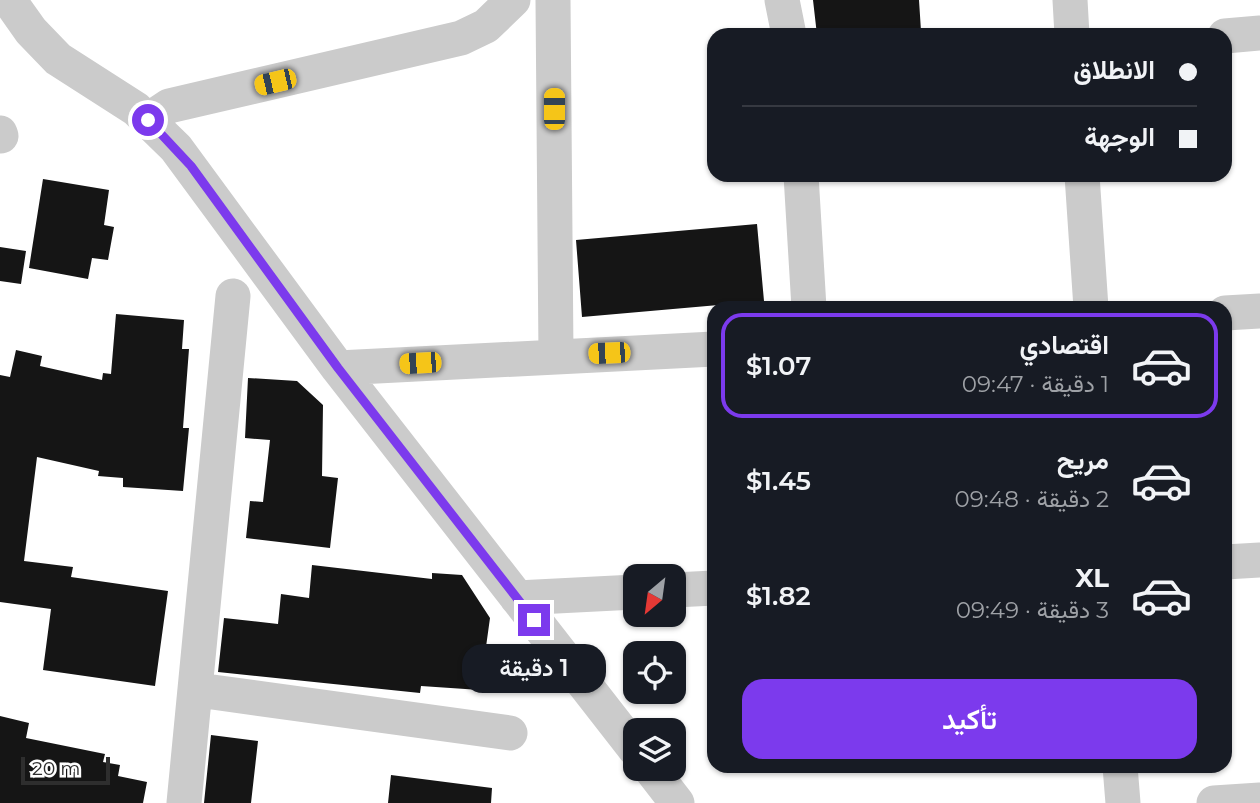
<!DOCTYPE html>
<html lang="ar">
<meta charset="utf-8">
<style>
:root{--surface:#171b24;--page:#20242c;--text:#f1f3f6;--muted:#9ea1a6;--line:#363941;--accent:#7c3aed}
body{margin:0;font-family:Montserrat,Vazirmatn,sans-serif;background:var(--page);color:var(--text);direction:rtl;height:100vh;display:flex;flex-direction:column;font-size:26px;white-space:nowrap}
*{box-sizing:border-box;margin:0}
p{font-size:23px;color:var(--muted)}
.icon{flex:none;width:38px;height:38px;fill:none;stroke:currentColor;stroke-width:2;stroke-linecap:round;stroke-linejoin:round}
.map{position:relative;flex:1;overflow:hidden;direction:ltr}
.panel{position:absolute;left:707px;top:301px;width:525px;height:472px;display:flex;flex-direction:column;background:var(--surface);border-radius:21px;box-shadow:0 2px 5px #0004;direction:rtl}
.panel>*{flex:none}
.guide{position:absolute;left:707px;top:28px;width:525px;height:154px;border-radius:21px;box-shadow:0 2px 5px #0004;direction:rtl;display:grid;align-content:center;height:154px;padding:0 35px;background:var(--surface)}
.needle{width:46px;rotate:209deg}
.fabs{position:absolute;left:623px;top:564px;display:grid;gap:14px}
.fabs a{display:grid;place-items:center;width:63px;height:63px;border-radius:14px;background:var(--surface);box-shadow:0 2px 5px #0004;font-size:35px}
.scale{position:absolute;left:21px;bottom:18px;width:89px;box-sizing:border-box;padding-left:7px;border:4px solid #2e2e2e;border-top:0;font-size:19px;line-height:24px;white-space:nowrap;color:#2e2e2e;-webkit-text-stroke:5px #fff;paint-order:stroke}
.end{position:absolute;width:32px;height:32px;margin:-16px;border:9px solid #7c3aed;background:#fff;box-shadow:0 0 0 4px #fff}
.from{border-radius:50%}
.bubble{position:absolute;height:49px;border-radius:21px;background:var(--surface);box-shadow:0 2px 5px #0004;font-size:23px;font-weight:600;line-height:49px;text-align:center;direction:rtl}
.car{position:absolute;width:21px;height:42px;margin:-21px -10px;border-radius:9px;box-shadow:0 0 5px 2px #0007;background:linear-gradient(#f5c518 24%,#345 0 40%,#f5c518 0 76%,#345 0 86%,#f5c518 0)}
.guide b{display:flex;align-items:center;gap:24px;height:66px;font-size:26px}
.guide b+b{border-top:2px solid var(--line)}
.guide i{width:18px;height:18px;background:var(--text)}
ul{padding:12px 0 0;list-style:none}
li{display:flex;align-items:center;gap:21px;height:105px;margin:0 14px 10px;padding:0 21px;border:4px solid transparent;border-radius:21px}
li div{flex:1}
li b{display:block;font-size:26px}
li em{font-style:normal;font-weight:600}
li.current{border-color:var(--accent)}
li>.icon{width:63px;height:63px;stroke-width:1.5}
.action{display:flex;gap:14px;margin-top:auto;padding:14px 35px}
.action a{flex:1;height:80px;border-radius:21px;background:var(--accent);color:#fff;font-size:28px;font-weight:600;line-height:80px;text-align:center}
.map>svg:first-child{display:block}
.building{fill:#151515}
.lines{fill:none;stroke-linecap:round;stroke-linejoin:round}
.minor{stroke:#cbcbcb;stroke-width:35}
.route{stroke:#7c3aed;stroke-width:9}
</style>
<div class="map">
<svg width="1260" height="803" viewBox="0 0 1260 803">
<rect width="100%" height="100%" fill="#fff"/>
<path class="building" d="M 813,0 L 919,0 L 921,31 L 817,35 Z
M 43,179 L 109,190 L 104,225 L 114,227 L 108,260 L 92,258 L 88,279 L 29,268 Z
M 757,224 L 764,301 L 582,317 L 576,240 Z
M 0,247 L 26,251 L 21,284 L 0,281 Z
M 116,314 L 184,320 L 182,349 L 189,349 L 183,428 L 189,428 L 183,491 L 123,487 L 123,478 L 98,476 L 99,471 L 37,457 L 24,561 L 73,567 L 71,577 L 168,591 L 155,686 L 43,670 L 51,609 L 0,602 L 0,375 L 10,377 L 16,350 L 42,356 L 40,366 L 102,380 L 103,373 L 111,374 Z
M 248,378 L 297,381 L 323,405 L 322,476 L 338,478 L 330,548 L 246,538 L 250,501 L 263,502 L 270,440 L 245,438 Z
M 312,565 L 432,579 L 432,573 L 462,575 L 490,618 L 480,690 L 421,686 L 420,693 L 218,672 L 224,618 L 278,624 L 281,594 L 309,598 Z
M 0,716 L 29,723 L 26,738 L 105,754 L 103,762 L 120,765 L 118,776 L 147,782 L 143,803 L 0,803 Z
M 211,735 L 258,741 L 251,803 L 204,803 Z
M 391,775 L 492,788 L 491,803 L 388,803 Z"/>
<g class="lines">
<path class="minor" d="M 9,0 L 31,31 L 58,59 L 136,109 L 176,148 L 338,368 L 635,749
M 553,0 L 556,355
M 782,0 L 789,35
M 1070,0 L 1072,35
M 1225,36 L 1260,33
M 148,120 L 169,106 L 461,38 L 486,26 L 513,0
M 0,133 L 1,136
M 801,175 L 809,308
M 1082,175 L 1091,308
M 1225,313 L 1260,311
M 338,368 L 714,349
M 1225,562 L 1260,560
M 674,590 L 714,588
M 517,598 L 635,592
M 198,690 L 510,733
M 1120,766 L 1123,803
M 650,768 L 677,803
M 184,803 L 233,296
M 1214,803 L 1260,800"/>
</g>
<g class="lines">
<path class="route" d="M 148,120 L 191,166 L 338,368 L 534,620"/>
</g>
</svg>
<div class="fabs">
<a><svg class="needle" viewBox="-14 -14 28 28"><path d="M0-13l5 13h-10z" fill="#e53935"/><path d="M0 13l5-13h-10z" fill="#9ea1a6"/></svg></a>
<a><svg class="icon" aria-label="locate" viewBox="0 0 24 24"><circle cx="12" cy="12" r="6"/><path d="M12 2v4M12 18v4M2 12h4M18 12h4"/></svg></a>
<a><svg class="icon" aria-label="layers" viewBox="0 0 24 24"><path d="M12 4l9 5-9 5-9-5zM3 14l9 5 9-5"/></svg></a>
</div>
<div class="scale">20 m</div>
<i class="end from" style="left:148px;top:120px"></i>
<i class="end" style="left:534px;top:620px"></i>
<div class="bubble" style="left:462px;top:644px;width:144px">1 دقيقة</div>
<i class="car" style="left:275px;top:82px;rotate:257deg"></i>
<i class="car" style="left:554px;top:109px;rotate:0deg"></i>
<i class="car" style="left:609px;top:353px;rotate:268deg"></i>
<i class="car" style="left:420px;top:363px;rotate:267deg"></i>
<div class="guide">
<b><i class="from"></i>الانطلاق</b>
<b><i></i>الوجهة</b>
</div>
<section class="panel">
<ul>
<li class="current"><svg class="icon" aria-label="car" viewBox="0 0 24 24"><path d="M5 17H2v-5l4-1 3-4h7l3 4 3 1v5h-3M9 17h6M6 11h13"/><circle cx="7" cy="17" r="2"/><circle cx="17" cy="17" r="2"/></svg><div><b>اقتصادي</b><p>1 دقيقة · 09:47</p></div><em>$1.07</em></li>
<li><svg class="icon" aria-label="car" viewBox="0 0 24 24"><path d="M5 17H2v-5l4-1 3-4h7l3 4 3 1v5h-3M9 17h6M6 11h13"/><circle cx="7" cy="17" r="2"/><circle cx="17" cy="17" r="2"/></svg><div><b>مريح</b><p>2 دقيقة · 09:48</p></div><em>$1.45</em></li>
<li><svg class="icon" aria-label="car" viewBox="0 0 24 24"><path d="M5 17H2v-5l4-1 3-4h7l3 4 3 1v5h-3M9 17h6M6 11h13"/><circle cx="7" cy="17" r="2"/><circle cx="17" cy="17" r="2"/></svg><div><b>XL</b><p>3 دقيقة · 09:49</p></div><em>$1.82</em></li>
</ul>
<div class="action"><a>تأكيد</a></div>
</section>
</div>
